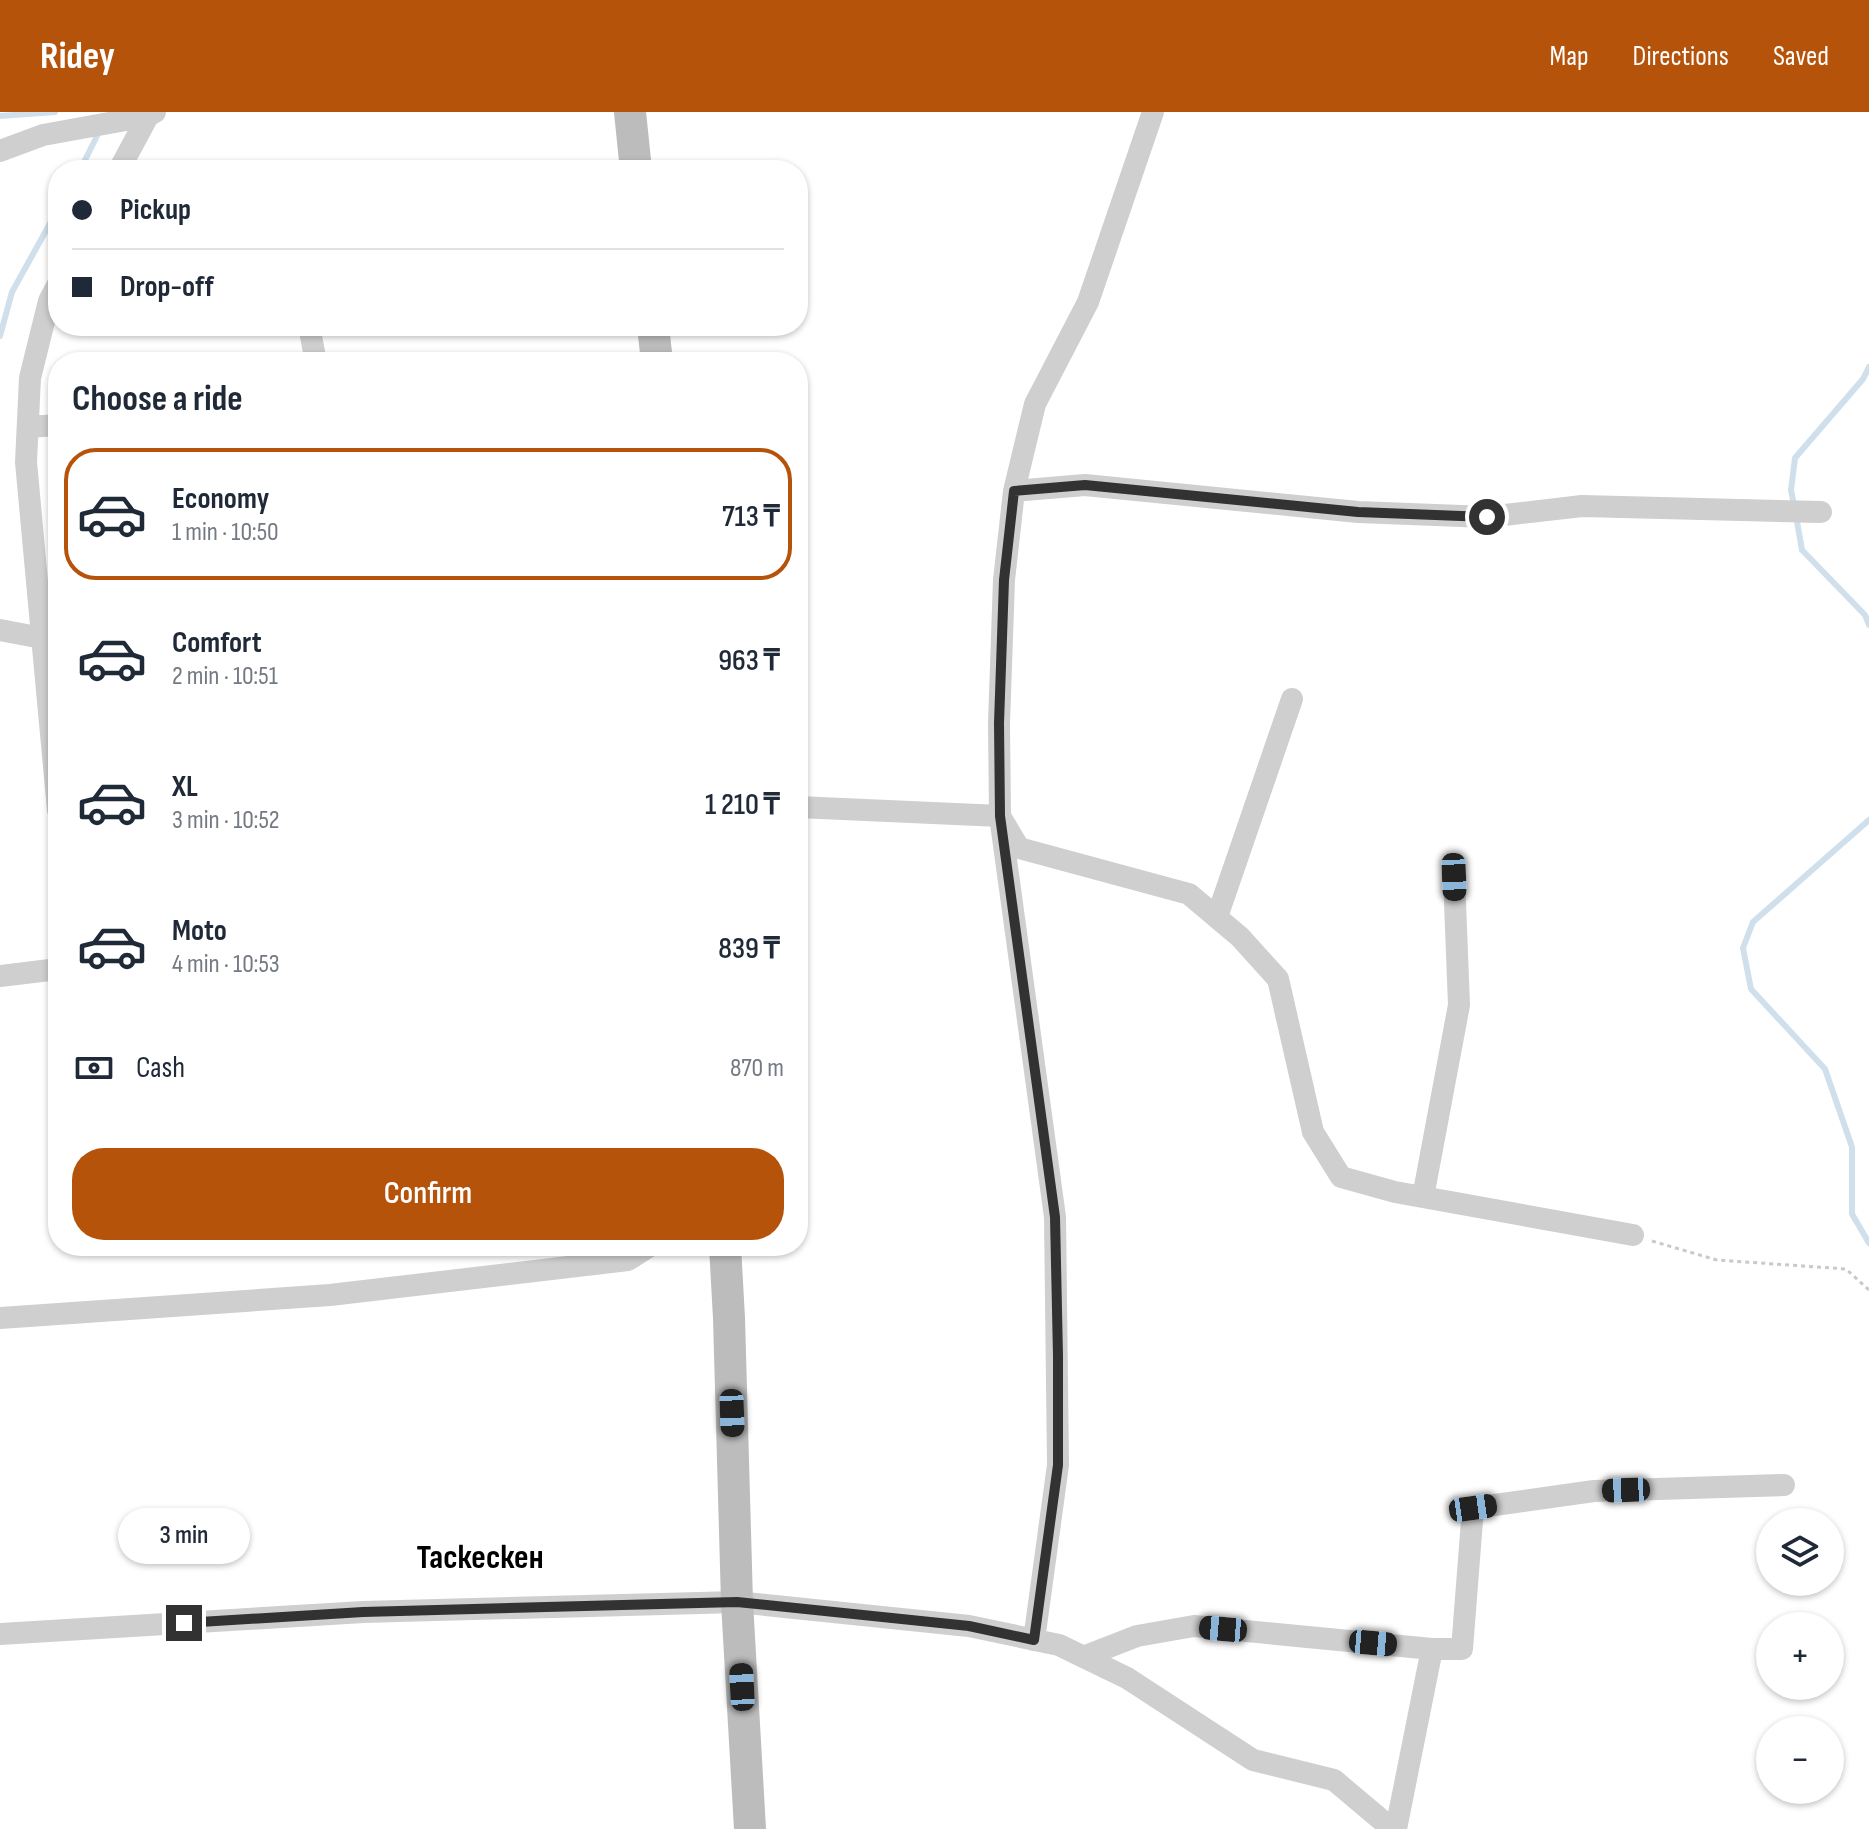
<!DOCTYPE html>
<meta charset="utf-8">
<style>
:root{--surface:#fff;--page:#f6f6f7;--text:#1f2937;--muted:#747a83;--line:#e0e1e3;--accent:#b45309}
body{margin:0;font-family:"Sofia Sans Condensed",sans-serif;background:var(--page);color:var(--text);height:100vh;display:flex;flex-direction:column;font-size:30px;white-space:nowrap}
*{box-sizing:border-box;margin:0}
p{font-size:26px;color:var(--muted)}
.icon{flex:none;width:44px;height:44px;fill:none;stroke:currentColor;stroke-width:2;stroke-linecap:round;stroke-linejoin:round}
.map{position:relative;flex:1;overflow:hidden}
.drawer{position:absolute;left:48px;top:240px;width:760px;height:904px;display:flex;flex-direction:column;background:var(--surface);border-radius:32px;box-shadow:0 2px 6px #0004}
.drawer>*{flex:none}
.banner{position:absolute;left:48px;top:48px;width:760px;height:176px;border-radius:32px;box-shadow:0 2px 6px #0004;display:grid;align-content:center;height:176px;padding:0 24px;background:var(--surface)}
.fabs{position:absolute;left:1756px;top:1396px;display:grid;gap:16px}
.fabs a{display:grid;place-items:center;width:88px;height:88px;border-radius:50%;background:var(--surface);box-shadow:0 2px 6px #0004;font-size:40px}
.end{position:absolute;width:36px;height:36px;margin:-18px;border:10px solid #323232;background:#fff;box-shadow:0 0 0 4px #fff}
.from{border-radius:50%}
.bubble{position:absolute;height:56px;border-radius:28px;background:var(--surface);box-shadow:0 2px 6px #0004;font-size:26px;font-weight:600;line-height:56px;text-align:center}
.car{position:absolute;width:24px;height:48px;margin:-24px -12px;border-radius:10px;box-shadow:0 0 6px 2px #0007;background:linear-gradient(#222 24%,#8ab4d8 0 40%,#222 0 76%,#8ab4d8 0 86%,#222 0)}
.banner b{display:flex;align-items:center;gap:28px;height:76px;font-size:30px}
.banner b+b{border-top:2px solid var(--line)}
.banner i{width:20px;height:20px;background:var(--text)}
ul{padding:0;list-style:none}
li{display:flex;align-items:center;gap:24px;height:132px;margin:0 16px 12px;padding:0 8px;border:4px solid transparent;border-radius:32px}
li div{flex:1}
li b{display:block;font-size:30px}
li em{font-style:normal;font-weight:600}
li.current{border-color:var(--accent)}
li>.icon{width:72px;height:72px;stroke-width:1.5}
h2{padding:0 24px;font-size:36px;line-height:96px}
.pay{display:flex;align-items:center;gap:20px;height:88px;padding:0 24px;font-size:30px}
.pay p{margin-inline-start:auto}
.primary-button{display:flex;gap:16px;margin-top:auto;padding:16px 24px}
.primary-button a{flex:1;height:92px;border-radius:32px;background:var(--accent);color:#fff;font-size:32px;font-weight:600;line-height:92px;text-align:center}
header{display:flex;align-items:center;gap:48px;box-sizing:border-box;height:112px;padding:0 40px;background:var(--accent);color:#fff}
header strong{font-size:38px}
nav{display:flex;gap:44px;margin-inline-start:auto;font-size:28px}
.map>svg:first-child{display:block}
.lines{fill:none;stroke-linecap:round;stroke-linejoin:round}
.stream{stroke:#cfe0ec;stroke-width:6}
.path{stroke:#c9c9c9;stroke-width:3;stroke-dasharray:4 4;stroke-linecap:butt}
.street{stroke:#cfcfcf;stroke-width:22}
.secondary{stroke:#bcbcbc;stroke-width:32}
.route{stroke:#323232;stroke-width:10}
.labels{text-anchor:middle;dominant-baseline:central;stroke-width:8;stroke-linejoin:round;paint-order:stroke}
.quarter-label{font-size:34px;font-weight:bold;fill:#000;stroke:#fff}
</style>
<header>
<strong>Ridey</strong>
<nav><a>Map</a><a>Directions</a><a>Saved</a></nav>
</header>
<div class="map">
<svg width="1869" height="1717" viewBox="0 0 1869 1717">
<rect width="100%" height="100%" fill="#fff"/>
<g class="lines">
<path class="stream" d="M 0,4 L 55,0
M 80,58 L 100,18
M 0,224 L 12,180 L 58,97
M 1794,393 L 1791,378 L 1795,346 L 1863,267 L 1869,255
M 1796,404 L 1802,438 L 1865,503 L 1869,513
M 1869,708 L 1753,810 L 1743,836 L 1751,877 L 1825,957 L 1852,1035 L 1852,1102 L 1869,1131"/>
<path class="path" d="M 1652,1129 L 1717,1148 L 1846,1157 L 1869,1178"/>
<path class="street" d="M 0,39 L 43,23 L 148,4 L 155,0
M 119,58 L 148,4
M 58,172 L 49,189 L 30,266 L 26,350 L 58,698
M 309,214 L 316,250
M 28,315 L 58,313
M 1014,379 L 1085,373 L 1358,400 L 1487,405 L 1582,394 L 1821,400
M 0,518 L 42,526
M 798,695 L 1000,704 L 1019,736 L 1189,782 L 1240,825 L 1278,867 L 1313,1020 L 1341,1065 L 1395,1080 L 1633,1123
M 1217,805 L 1292,587
M 0,864 L 58,857
M 1423,1085 L 1459,893 L 1454,765
M 0,1206 L 330,1183 L 628,1148 L 650,1134
M 0,1522 L 363,1500 L 737,1490 L 969,1514 L 1059,1533 L 1127,1566 L 1253,1648 L 1334,1668 L 1392,1717
M 1034,1528 L 1058,1353 L 1055,1105 L 1000,704 L 999,611 L 1004,468 L 1014,379 L 1035,292 L 1088,190 L 1153,0
M 1083,1545 L 1137,1524 L 1194,1514 L 1432,1537 L 1462,1537 L 1473,1396 L 1594,1379 L 1784,1373
M 1396,1717 L 1432,1537"/>
<path class="secondary" d="M 630,0 L 636,58
M 653,214 L 657,250
M 725,1134 L 729,1206 L 737,1490 L 750,1717"/>
</g>
<g class="lines">
<path class="route" d="M 184,1511 L 363,1500 L 737,1490 L 969,1514 L 1034,1528 L 1058,1353 L 1058,1244 L 1055,1105 L 1000,704 L 999,611 L 1004,468 L 1014,379 L 1085,373 L 1358,400 L 1487,405"/>
</g>
<g class="labels">
<g class="quarter-label">
<text x="480" y="1445">Таскескен</text>
</g>
</g>
</svg>
<div class="fabs">
<a><svg class="icon" aria-label="layers" viewBox="0 0 24 24"><path d="M12 4l9 5-9 5-9-5zM3 14l9 5 9-5"/></svg></a>
<a>+</a>
<a>−</a>
</div>
<i class="end from" style="left:1487px;top:405px"></i>
<i class="end" style="left:184px;top:1511px"></i>
<div class="bubble" style="left:118px;top:1396px;width:132px">3 min</div>
<i class="car" style="left:1454px;top:765px;rotate:178deg"></i>
<i class="car" style="left:732px;top:1301px;rotate:178deg"></i>
<i class="car" style="left:1626px;top:1378px;rotate:268deg"></i>
<i class="car" style="left:1473px;top:1396px;rotate:82deg"></i>
<i class="car" style="left:1223px;top:1517px;rotate:275deg"></i>
<i class="car" style="left:1373px;top:1531px;rotate:95deg"></i>
<i class="car" style="left:742px;top:1575px;rotate:357deg"></i>
<div class="banner">
<b><i class="from"></i>Pickup</b>
<b><i></i>Drop-off</b>
</div>
<section class="drawer">
<h2>Choose a ride</h2>
<ul>
<li class="current"><svg class="icon" aria-label="car" viewBox="0 0 24 24"><path d="M5 17H2v-5l4-1 3-4h7l3 4 3 1v5h-3M9 17h6M6 11h13"/><circle cx="7" cy="17" r="2"/><circle cx="17" cy="17" r="2"/></svg><div><b>Economy</b><p>1 min · 10:50</p></div><em>713 ₸</em></li>
<li><svg class="icon" aria-label="car" viewBox="0 0 24 24"><path d="M5 17H2v-5l4-1 3-4h7l3 4 3 1v5h-3M9 17h6M6 11h13"/><circle cx="7" cy="17" r="2"/><circle cx="17" cy="17" r="2"/></svg><div><b>Comfort</b><p>2 min · 10:51</p></div><em>963 ₸</em></li>
<li><svg class="icon" aria-label="car" viewBox="0 0 24 24"><path d="M5 17H2v-5l4-1 3-4h7l3 4 3 1v5h-3M9 17h6M6 11h13"/><circle cx="7" cy="17" r="2"/><circle cx="17" cy="17" r="2"/></svg><div><b>XL</b><p>3 min · 10:52</p></div><em>1 210 ₸</em></li>
<li><svg class="icon" aria-label="car" viewBox="0 0 24 24"><path d="M5 17H2v-5l4-1 3-4h7l3 4 3 1v5h-3M9 17h6M6 11h13"/><circle cx="7" cy="17" r="2"/><circle cx="17" cy="17" r="2"/></svg><div><b>Moto</b><p>4 min · 10:53</p></div><em>839 ₸</em></li>
</ul>
<div class="pay"><svg class="icon" aria-label="cash" viewBox="0 0 24 24"><path d="M3 7h18v10H3z"/><circle cx="12" cy="12" r="2"/></svg>Cash<p>870 m</p></div>
<div class="primary-button"><a>Confirm</a></div>
</section>
</div>
